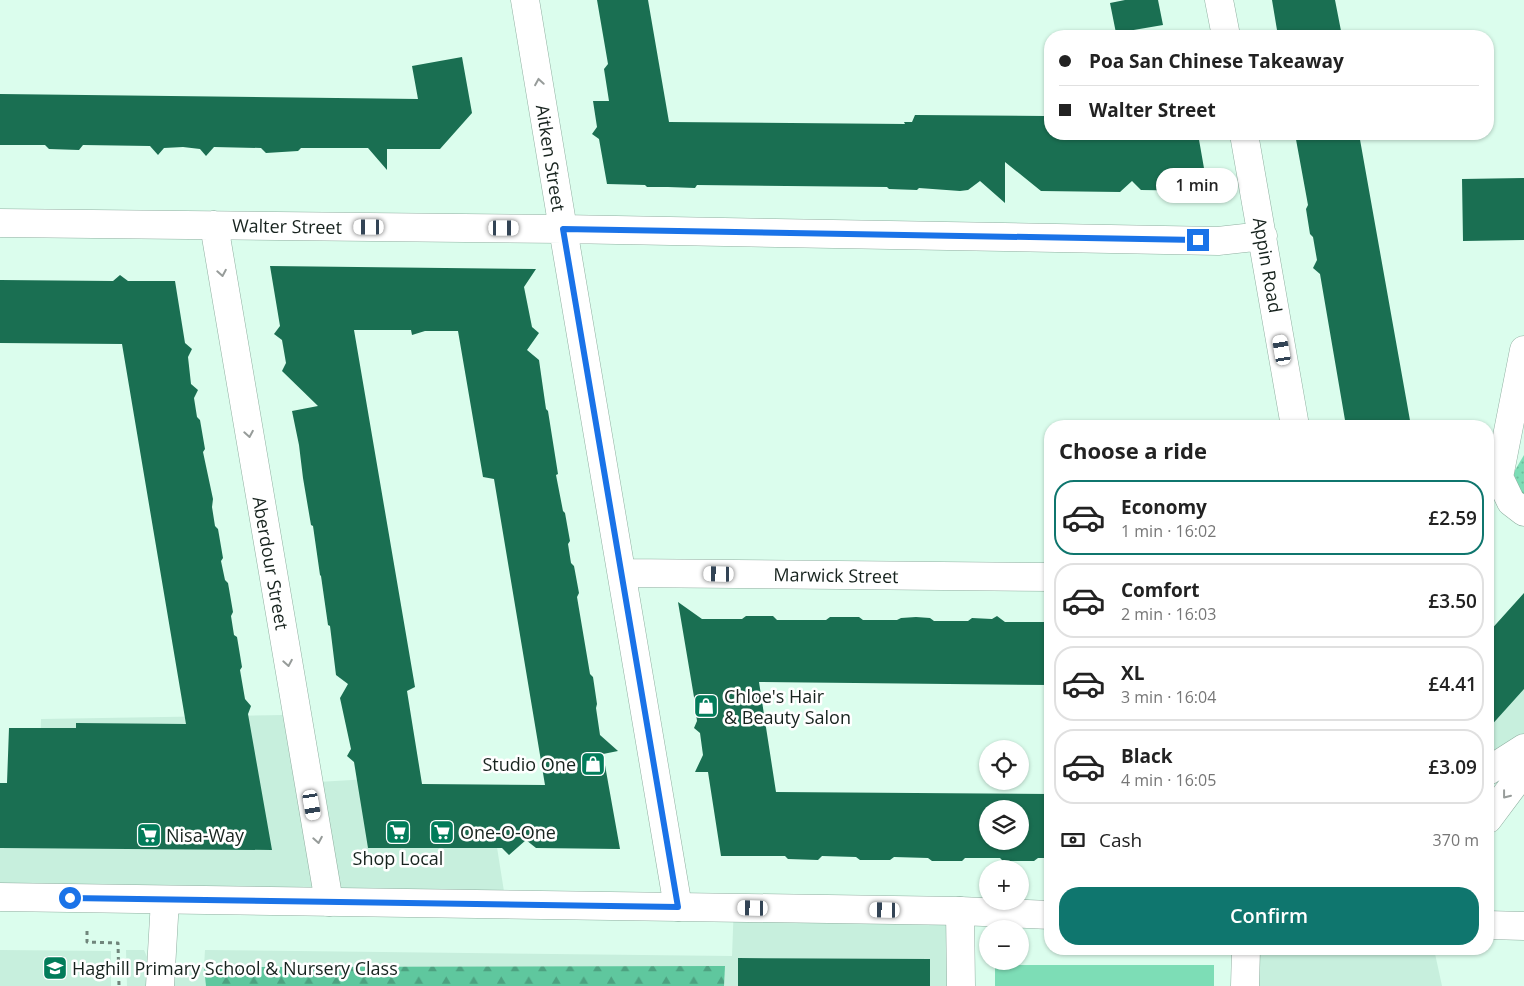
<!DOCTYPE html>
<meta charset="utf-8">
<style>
:root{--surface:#fff;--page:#f6f6f6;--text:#222;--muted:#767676;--line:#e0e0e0;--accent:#0f766e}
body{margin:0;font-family:"Open Sans",sans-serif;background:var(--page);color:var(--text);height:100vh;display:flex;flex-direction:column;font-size:19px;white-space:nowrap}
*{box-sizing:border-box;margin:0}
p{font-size:16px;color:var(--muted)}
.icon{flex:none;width:28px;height:28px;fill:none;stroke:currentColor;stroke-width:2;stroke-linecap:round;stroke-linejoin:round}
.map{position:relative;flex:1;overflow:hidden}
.side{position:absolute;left:1044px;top:420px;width:450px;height:535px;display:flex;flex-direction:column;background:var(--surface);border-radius:20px;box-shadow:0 1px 4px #0004}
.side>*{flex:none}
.guide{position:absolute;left:1044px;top:30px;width:450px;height:110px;border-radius:20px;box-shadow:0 1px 4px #0004;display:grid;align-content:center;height:110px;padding:0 15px;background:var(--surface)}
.fabs{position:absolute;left:979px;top:740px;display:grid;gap:10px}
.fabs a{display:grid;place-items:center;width:50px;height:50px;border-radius:50%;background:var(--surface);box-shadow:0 1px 4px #0004;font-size:25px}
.end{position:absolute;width:22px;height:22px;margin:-11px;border:6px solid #1a73e8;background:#fff;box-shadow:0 0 0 2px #fff}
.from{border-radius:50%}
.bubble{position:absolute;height:35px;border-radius:18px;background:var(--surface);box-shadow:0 1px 4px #0004;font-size:16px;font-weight:600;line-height:35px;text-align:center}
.car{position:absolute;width:15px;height:30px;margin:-15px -8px;border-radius:6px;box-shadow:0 0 4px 1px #0007;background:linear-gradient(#fff 24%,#345 0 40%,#fff 0 76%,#345 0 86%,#fff 0)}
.guide b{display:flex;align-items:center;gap:18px;height:48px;font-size:19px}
.guide b+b{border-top:1px solid var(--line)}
.guide i{width:12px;height:12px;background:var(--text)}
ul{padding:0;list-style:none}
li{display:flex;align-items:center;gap:15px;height:75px;margin:0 10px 8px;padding:0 5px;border:2px solid var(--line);border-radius:20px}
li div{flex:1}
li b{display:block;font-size:19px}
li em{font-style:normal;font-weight:600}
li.active{border-color:var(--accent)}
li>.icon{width:45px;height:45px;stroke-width:1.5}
h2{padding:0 15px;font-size:22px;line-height:60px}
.pay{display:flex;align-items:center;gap:12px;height:55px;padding:0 15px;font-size:19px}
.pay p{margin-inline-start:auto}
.cta{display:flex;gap:10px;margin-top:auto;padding:10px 15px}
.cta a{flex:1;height:58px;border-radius:20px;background:var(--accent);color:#fff;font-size:20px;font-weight:600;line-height:58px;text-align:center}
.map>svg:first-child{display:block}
.built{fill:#c7efdd}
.grass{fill:url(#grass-dots)}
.forest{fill:url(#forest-firs)}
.pitch{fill:#7dddb6}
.building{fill:#1a6f52;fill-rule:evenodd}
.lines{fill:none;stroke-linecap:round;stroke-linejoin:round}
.minor-casing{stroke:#90afa1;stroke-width:29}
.major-casing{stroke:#90afa1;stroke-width:29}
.path{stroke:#70857b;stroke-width:3;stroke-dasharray:4 4;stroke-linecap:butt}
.minor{stroke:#fff;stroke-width:28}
.major{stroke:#fff;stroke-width:28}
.oneway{stroke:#979c9a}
.route{stroke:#1a73e8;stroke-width:6}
.labels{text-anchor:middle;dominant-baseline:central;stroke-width:5;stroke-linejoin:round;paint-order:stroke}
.street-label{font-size:18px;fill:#17231e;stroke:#fff}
.poi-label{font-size:18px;fill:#17231e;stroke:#fff;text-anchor:start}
</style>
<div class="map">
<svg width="1524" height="986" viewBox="0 0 1524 986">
<defs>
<pattern id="grass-dots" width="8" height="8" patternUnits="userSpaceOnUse" patternTransform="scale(1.25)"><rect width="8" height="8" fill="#7dddb6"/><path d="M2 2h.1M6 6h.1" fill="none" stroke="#6bbd9c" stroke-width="1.8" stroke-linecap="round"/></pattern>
<pattern id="forest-firs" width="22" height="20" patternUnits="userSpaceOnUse" patternTransform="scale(1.25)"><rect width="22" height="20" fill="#5fc79e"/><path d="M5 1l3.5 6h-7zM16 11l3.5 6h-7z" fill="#4da180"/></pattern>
</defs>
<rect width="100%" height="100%" fill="#dbfded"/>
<path class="built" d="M 1524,638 L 1524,757 L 1488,789 L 1488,674 Z
M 284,715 L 300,783 L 387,778 L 492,816 L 506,904 L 0,898 L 0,815 L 39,816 L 41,719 Z
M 734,903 L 960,906 L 961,986 L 127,986 L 126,950 L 144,950 L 151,966 L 204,967 L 205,950 L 732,956 Z
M 1245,949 L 1434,949 L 1442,986 L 1244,986 Z
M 0,950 L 111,951 L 111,986 L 0,986 Z"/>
<path class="grass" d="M 1524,455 L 1524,498 L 1511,477 Z"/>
<path class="forest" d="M 725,966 L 724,986 L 206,986 L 204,967 Z"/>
<path class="pitch" d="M 995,965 L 1214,965 L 1214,986 L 995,986 Z"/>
<path class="building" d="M 597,0 L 648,0 L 669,122 L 905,124 L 904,122 L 912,122 L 915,115 L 1045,116 L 1050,134 L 1198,134 L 1208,191 L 1141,190 L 1132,181 L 1120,192 L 1041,191 L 1005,162 L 1005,203 L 980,181 L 968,190 L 960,191 L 919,188 L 917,190 L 889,189 L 887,187 L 697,185 L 695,188 L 668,187 L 647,187 L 645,185 L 607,184 L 599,139 L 592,134 L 597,127 L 593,101 L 609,101 L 604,69 L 608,64 Z
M 1125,0 L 1158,0 L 1163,25 L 1116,33 L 1110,3 Z
M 1272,0 L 1335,0 L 1342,36 L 1278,36 Z
M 462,57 L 472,113 L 440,149 L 387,149 L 387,170 L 368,148 L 301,148 L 298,151 L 266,153 L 261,148 L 214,147 L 206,156 L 200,149 L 183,147 L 164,148 L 158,155 L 150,146 L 83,145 L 79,150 L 49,149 L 45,145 L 0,145 L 0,94 L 418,99 L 412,66 Z
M 1295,134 L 1359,134 L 1411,426 L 1346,426 L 1320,274 L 1313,268 L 1317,260 L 1313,237 L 1310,234 L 1306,209 L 1308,205 Z
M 1524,178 L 1524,240 L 1463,241 L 1462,179 Z
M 270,266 L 536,269 L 524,287 L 532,327 L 539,333 L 527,350 L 539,360 L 546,409 L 548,411 L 558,474 L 556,475 L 563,511 L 565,513 L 570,541 L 568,544 L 571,563 L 574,566 L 579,593 L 577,597 L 590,674 L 593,677 L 597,704 L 596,708 L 600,735 L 618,751 L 603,754 L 620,849 L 536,848 L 526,840 L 509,855 L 502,848 L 368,848 L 354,762 L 347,756 L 351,749 L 340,698 L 348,684 L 336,675 L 330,626 L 328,625 L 321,576 L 320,575 L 313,526 L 311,525 L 303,478 L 299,445 L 292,411 L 318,406 L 282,371 L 286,363 L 282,340 L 274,334 L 280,326 ZM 354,330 L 411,330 L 412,335 L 425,331 L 458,331 L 483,477 L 494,479 L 545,785 L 422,784 L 407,691 L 415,687 Z
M 120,275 L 128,281 L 175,281 L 185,343 L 192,349 L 188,357 L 191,384 L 198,390 L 194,398 L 197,417 L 200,420 L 205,449 L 203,452 L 213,499 L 212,507 L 215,526 L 218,529 L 223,558 L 221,561 L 225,580 L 228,583 L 233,612 L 231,616 L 234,635 L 237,637 L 242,667 L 240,670 L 245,699 L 251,706 L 248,714 L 272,850 L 0,848 L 0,783 L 7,783 L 9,728 L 76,728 L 76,723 L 186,724 L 122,344 L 0,343 L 0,280 L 113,281 Z
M 1524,593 L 1524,689 L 1488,729 L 1488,633 Z
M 678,602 L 702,619 L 742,619 L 746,616 L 773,616 L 777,620 L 826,620 L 830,617 L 859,617 L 863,620 L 897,620 L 901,618 L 916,617 L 930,618 L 934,621 L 968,621 L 972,618 L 992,619 L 997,616 L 1005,622 L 1050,622 L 1050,685 L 759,682 L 776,792 L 1050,794 L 1050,858 L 1038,858 L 1034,861 L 1003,861 L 1000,858 L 965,858 L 962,861 L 932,861 L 928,858 L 894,857 L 890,860 L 860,860 L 856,857 L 822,856 L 818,860 L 788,859 L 785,856 L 721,856 L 708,772 L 695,772 L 703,755 L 700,733 L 694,728 L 697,721 L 694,697 ZM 988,809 L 1020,809 L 1020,841 L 988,841 Z
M 738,958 L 930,959 L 930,986 L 738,986 Z"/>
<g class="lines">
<defs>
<path id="minor" d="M 525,0 L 563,229 L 678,907
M 1219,0 L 1226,36
M 1244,134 L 1295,426
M 0,223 L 563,229 L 1218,241 L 1263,236
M 214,225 L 329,902
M 1524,350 L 1499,477 L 1511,502 L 1524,512
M 622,573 L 1050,577
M 960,911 L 961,986
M 160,986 L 165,900
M 1245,986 L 1246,949"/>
<path id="major" d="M 1488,771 L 1524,748
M 1488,819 L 1524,771
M 0,897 L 960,911 L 1050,915
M 1488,925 L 1524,926"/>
</defs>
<use href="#minor" class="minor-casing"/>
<use href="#major" class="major-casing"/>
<path class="path" d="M 87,931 L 87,942 L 118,943 L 119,986"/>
<use href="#minor" class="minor"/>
<use href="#major" class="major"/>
</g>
<defs><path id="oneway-chevron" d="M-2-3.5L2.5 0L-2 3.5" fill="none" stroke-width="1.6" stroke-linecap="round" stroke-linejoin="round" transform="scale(1.25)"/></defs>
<g class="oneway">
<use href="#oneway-chevron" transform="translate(539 82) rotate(-99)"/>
<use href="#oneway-chevron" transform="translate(222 273) rotate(80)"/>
<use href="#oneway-chevron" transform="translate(249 434) rotate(80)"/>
<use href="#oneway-chevron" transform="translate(288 663) rotate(80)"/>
<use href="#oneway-chevron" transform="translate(1506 795) rotate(128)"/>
<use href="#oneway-chevron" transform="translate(318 840) rotate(80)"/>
</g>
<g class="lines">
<path class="route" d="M 70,898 L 678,907 L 563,229 L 1198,240"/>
</g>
<defs>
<symbol id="shop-square" viewBox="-11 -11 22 22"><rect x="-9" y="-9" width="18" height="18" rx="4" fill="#027c5a" stroke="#fff"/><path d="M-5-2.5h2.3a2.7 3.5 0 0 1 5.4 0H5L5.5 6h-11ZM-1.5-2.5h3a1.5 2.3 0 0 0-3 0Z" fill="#fff"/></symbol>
<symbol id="supermarket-square" viewBox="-11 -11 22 22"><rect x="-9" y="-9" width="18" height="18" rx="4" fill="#027c5a" stroke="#fff"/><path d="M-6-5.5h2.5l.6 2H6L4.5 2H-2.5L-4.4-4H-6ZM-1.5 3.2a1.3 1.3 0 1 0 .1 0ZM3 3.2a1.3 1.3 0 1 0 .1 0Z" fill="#fff"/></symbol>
<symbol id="school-square" viewBox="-11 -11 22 22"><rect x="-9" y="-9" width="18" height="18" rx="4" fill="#027c5a" stroke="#fff"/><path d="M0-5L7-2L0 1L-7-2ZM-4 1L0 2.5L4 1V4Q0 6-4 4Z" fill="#fff"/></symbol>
</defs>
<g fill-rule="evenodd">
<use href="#shop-square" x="692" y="692" width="28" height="28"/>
<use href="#shop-square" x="579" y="750" width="28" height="28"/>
<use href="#supermarket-square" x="384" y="818" width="28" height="28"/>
<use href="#supermarket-square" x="428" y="818" width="28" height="28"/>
<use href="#supermarket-square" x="135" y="821" width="28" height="28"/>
<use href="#school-square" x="41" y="954" width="28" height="28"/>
</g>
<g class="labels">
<g class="street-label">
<text transform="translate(551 158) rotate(81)">Aitken Street</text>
<text transform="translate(287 226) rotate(1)">Walter Street</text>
<text transform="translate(1268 265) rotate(80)">Appin Road</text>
<text transform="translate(271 563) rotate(80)">Aberdour Street</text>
<text transform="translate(836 575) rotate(1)">Marwick Street</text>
</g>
<g class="poi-label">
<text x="724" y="696">Chloe's Hair<tspan x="724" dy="21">&amp; Beauty Salon</tspan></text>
<text x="576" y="764" text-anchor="end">Studio One</text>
<text x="460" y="832">One-O-One</text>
<text x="166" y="835">Nisa-Way</text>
<text x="398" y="858" text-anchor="middle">Shop Local</text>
<text x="72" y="968">Haghill Primary School &amp; Nursery Class</text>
</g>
</g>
</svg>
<div class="fabs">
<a><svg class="icon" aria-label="locate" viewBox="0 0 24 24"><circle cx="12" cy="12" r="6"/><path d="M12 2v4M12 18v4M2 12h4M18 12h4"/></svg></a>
<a><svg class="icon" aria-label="layers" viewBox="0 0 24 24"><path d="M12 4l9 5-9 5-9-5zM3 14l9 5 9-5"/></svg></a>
<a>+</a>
<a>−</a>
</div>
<i class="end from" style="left:70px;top:898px"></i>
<i class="end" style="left:1198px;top:240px"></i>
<div class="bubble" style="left:1156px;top:168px;width:82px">1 min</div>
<i class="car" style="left:369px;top:227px;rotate:270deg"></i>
<i class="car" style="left:504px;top:228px;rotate:90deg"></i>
<i class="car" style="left:1282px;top:350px;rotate:350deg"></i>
<i class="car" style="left:719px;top:574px;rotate:271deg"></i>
<i class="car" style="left:312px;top:805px;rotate:170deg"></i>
<i class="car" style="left:753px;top:908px;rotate:271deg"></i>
<i class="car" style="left:885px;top:910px;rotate:271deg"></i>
<div class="guide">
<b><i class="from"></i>Poa San Chinese Takeaway</b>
<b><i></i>Walter Street</b>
</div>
<section class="side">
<h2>Choose a ride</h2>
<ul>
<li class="active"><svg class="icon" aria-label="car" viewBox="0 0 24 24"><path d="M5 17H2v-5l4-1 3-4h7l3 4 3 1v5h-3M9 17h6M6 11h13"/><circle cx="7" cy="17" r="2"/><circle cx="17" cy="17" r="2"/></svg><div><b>Economy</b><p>1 min · 16:02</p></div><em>£2.59</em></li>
<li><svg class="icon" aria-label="car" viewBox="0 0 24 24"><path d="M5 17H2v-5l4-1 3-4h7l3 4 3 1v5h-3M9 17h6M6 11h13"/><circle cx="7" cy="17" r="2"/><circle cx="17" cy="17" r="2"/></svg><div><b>Comfort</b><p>2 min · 16:03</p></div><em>£3.50</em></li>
<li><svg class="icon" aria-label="car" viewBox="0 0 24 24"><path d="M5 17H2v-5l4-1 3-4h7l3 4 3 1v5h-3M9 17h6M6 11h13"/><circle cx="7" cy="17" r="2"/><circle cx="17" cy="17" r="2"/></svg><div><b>XL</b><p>3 min · 16:04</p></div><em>£4.41</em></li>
<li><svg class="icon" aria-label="car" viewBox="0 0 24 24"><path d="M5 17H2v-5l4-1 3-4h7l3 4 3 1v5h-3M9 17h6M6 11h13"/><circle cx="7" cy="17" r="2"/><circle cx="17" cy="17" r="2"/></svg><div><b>Black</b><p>4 min · 16:05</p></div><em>£3.09</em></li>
</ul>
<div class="pay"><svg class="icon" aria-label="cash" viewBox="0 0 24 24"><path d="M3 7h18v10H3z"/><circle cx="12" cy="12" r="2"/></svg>Cash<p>370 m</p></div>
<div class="cta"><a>Confirm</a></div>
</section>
</div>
